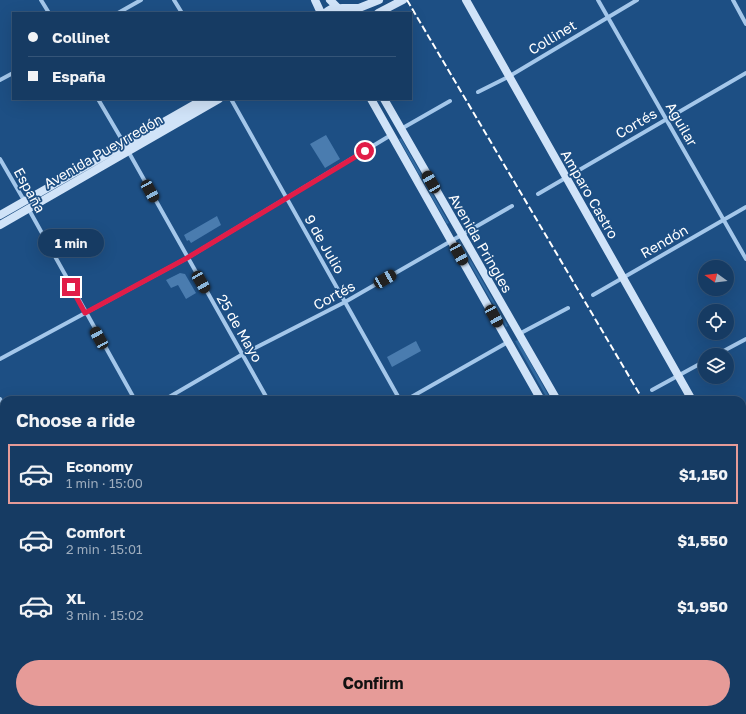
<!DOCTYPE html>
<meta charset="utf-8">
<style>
:root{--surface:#163b63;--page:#23466c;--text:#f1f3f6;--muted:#9eadbe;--line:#355578;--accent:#e69b98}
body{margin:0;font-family:"Golos Text",sans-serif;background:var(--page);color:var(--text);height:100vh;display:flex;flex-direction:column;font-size:15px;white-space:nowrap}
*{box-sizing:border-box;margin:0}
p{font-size:13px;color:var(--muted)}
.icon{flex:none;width:22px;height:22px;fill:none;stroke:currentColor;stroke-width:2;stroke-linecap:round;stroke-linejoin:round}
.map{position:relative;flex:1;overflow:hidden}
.panel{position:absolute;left:0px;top:396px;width:746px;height:318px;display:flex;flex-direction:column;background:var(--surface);border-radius:12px 12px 0 0;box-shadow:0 4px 16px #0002,0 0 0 1px var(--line)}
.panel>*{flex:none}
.banner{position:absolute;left:12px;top:12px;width:400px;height:88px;border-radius:0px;box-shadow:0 4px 16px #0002,0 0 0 1px var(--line);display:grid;align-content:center;height:88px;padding:0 16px;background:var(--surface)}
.needle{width:26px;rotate:285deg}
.tools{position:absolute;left:698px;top:260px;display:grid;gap:8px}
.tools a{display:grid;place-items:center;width:36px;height:36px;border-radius:50%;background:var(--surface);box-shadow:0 4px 16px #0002,0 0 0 1px var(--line);font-size:20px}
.end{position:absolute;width:18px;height:18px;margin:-9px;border:5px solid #e11d48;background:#fff;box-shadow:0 0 0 2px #fff}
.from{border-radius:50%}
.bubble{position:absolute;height:28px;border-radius:14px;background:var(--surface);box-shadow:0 4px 16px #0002,0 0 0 1px var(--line);font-size:13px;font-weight:700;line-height:28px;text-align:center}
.car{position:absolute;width:12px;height:24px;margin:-12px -6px;border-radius:5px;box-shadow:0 0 3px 1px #0007;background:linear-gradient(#222 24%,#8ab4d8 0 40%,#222 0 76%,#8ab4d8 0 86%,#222 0)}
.banner b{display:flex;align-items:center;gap:14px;height:38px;font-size:15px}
.banner b+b{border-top:1px solid var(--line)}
.banner i{width:10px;height:10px;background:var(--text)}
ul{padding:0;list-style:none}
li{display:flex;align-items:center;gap:12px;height:60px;margin:0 8px 6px;padding:0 8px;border:2px solid transparent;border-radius:0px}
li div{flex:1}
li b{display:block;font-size:15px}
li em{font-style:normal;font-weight:700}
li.selected{border-color:var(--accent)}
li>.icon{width:36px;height:36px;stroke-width:1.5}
h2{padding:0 16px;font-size:18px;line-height:48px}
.action{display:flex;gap:8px;margin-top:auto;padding:8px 16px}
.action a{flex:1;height:46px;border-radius:24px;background:var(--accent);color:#111;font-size:16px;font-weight:700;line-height:46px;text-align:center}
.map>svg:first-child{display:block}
.green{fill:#316aa1}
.building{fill:#4a7caf}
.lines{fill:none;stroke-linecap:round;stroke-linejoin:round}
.street{stroke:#a4c7ea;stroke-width:4}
.secondary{stroke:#d0e3f8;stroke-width:8}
.rail{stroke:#fff;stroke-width:2;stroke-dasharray:7 3;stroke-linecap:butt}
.route{stroke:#e11d48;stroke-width:5}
.labels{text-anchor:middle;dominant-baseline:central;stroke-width:3.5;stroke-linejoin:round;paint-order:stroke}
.street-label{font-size:14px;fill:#fff;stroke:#1d4f84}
</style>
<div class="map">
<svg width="746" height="714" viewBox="0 0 746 714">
<rect width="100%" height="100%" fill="#1d4f84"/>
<path class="green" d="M 401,138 L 449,223 L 447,224 L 399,139 Z
M 460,241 L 508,326 L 506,327 L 458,243 Z
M 518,340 L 551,400 L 548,400 L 515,341 Z"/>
<path class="building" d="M 326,135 L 340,159 L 325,168 L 310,144 Z
M 217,216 L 221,225 L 191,243 L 189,240 L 187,241 L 184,235 Z
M 180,273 L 185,274 L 196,293 L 186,299 L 178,285 L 171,288 L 166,280 Z
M 416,341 L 421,351 L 392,367 L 387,357 Z"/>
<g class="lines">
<path class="street" d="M 41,0 L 49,13
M 174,0 L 182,13
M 598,0 L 746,259
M 733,0 L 746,24
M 118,13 L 141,0
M 0,80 L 13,73
M 478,92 L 508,77 L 637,0
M 98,99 L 125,145
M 231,99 L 400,400
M 401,129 L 450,101
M 128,151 L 268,400
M 0,159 L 25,202
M 538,194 L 746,73
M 28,208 L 135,400
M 593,295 L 746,207
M 519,334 L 568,308
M 716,355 L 746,339
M 0,359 L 187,258 L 391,135
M 652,390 L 705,361
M 0,399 L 4,406
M 164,400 L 243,354 L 345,302 L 512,206
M 406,400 L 508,342
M 742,475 L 746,473
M 0,496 L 4,494
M 0,627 L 4,625
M 0,637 L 4,644
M 43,710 L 45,714
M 175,710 L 177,714
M 311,710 L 313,714
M 442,710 L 445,714
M 82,714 L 89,710
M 320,714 L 327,710"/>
<path class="secondary" d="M 315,0 L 321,13
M 330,0 L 337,7
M 466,0 L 692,400
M 342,8 L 359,8 L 379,0
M 325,13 C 332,7 339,6 346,11
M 378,13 L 403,0
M 371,99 L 541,400
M 384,99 L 557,400
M 0,215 L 204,99
M 0,225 L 219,99
M 742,487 L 746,494
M 742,614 L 746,611
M 730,710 L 732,714
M 560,714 L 567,710"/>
<path class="rail" d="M 407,0 L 643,400
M 742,541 L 746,547
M 742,552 L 746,558"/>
</g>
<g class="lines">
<path class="route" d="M 71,287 L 85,313 L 187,258 L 365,151"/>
</g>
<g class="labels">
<g class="street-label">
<text transform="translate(552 37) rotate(-31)">Collinet</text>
<text transform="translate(636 123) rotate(-30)">Cortés</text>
<text transform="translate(682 124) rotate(60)">Aguilar</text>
<text transform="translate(103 151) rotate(-30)">Avenida Pueyrredón</text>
<text transform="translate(30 190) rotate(61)">España</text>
<text transform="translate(590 194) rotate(60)">Amparo Castro</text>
<text transform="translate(664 241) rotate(-30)">Rendón</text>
<text transform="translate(481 243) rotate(60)">Avenida Pringles</text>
<text transform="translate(325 244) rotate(60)">9 de Julio</text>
<text transform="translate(334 295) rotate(-28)">Cortés</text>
<text transform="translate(240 328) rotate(60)">25 de Mayo</text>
</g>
</g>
</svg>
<div class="tools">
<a><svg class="needle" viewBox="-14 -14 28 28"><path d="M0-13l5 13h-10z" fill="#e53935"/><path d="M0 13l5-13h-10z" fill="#9eadbe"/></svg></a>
<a><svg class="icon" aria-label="locate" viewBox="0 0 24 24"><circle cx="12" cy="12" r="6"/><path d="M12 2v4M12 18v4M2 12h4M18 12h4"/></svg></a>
<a><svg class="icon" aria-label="layers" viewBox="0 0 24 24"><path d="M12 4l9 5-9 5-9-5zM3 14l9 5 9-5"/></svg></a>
</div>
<i class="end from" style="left:365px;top:151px"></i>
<i class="end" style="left:71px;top:287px"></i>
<div class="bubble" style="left:38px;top:229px;width:66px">1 min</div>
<i class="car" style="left:431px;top:182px;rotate:330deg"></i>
<i class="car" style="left:150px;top:191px;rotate:151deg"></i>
<i class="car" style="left:459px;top:254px;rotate:151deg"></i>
<i class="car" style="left:385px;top:279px;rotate:60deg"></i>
<i class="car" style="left:201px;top:282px;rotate:150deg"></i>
<i class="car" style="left:494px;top:316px;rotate:151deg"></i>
<i class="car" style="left:99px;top:338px;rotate:331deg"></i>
<div class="banner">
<b><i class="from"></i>Collinet</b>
<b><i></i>España</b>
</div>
<section class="panel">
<h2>Choose a ride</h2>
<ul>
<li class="selected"><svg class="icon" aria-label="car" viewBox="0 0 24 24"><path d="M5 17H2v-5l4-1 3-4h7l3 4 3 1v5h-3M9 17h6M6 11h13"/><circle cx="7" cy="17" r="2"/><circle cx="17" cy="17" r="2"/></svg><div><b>Economy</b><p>1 min · 15:00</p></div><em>$1,150</em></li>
<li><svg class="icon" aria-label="car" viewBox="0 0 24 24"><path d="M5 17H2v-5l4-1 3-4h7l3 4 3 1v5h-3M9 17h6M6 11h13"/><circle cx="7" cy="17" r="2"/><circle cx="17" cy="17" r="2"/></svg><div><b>Comfort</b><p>2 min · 15:01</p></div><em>$1,550</em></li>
<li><svg class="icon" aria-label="car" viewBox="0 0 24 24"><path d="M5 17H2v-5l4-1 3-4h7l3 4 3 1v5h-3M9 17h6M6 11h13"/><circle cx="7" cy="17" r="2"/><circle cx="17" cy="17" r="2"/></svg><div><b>XL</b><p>3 min · 15:02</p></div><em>$1,950</em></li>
</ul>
<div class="action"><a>Confirm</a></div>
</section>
</div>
